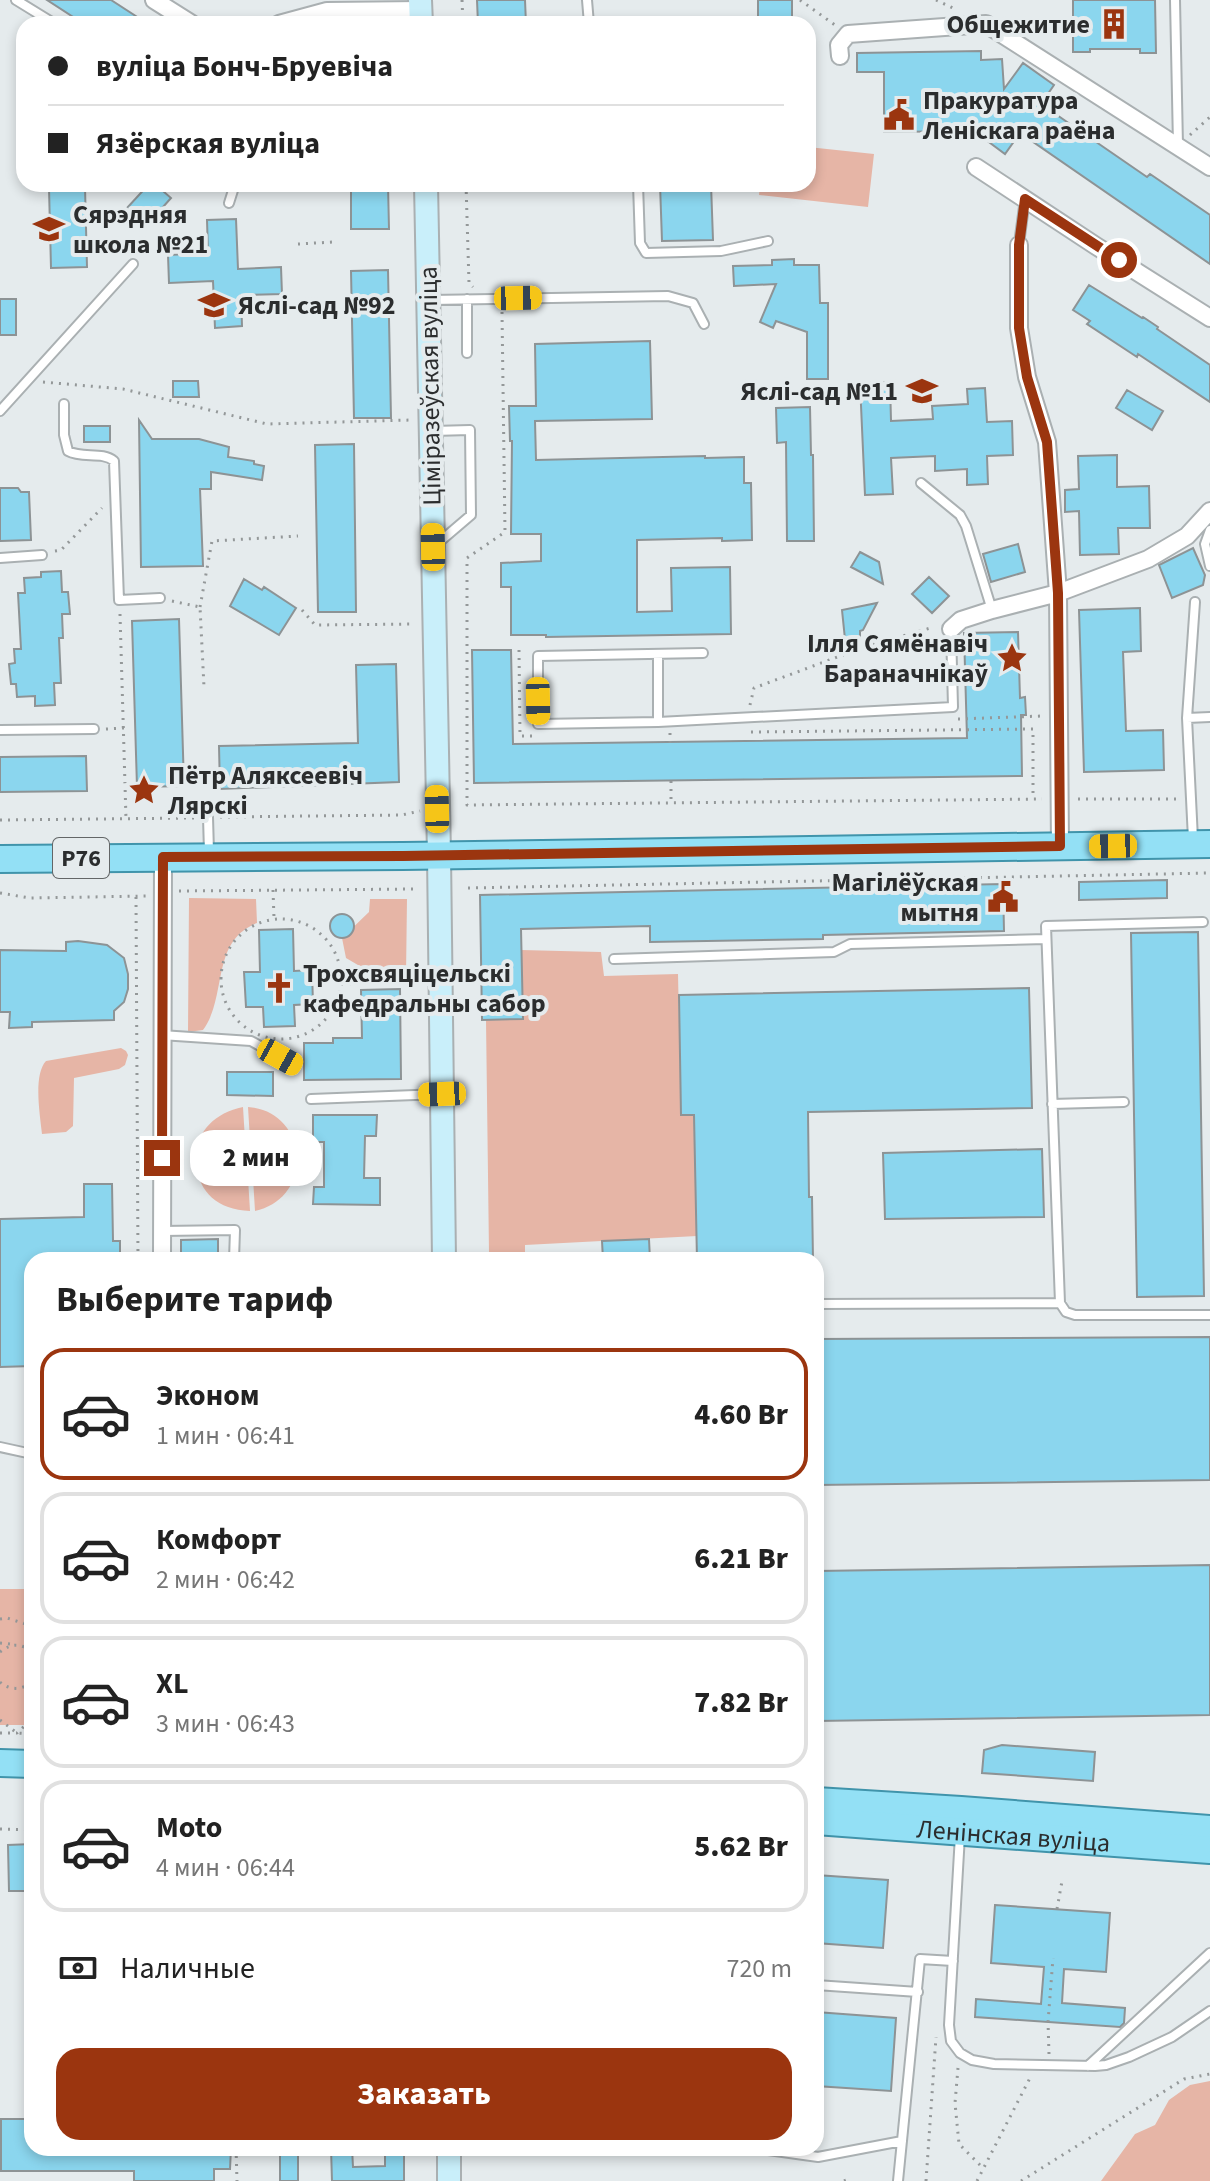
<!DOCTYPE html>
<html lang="ru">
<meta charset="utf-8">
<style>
:root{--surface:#fff;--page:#f6f6f6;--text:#222;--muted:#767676;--line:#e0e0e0;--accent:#9b350f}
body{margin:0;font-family:"Source Sans 3",sans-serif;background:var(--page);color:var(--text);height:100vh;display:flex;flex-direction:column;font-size:30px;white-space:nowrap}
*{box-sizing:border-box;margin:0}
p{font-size:26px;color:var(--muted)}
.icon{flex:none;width:44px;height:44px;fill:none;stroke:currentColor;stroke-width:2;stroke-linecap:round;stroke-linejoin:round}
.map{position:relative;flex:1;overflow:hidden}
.sheet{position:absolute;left:24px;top:1252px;width:800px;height:904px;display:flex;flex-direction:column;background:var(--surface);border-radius:24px;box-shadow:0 4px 12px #0003}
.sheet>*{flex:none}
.top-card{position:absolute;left:16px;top:16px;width:800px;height:176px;border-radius:24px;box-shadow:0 4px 12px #0003;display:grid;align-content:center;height:176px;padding:0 32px;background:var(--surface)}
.end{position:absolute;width:36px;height:36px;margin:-18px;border:10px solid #9b350f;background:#fff;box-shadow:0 0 0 4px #fff}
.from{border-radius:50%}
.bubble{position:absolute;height:56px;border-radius:24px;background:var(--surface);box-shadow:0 4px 12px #0003;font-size:26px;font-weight:800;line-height:56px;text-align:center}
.car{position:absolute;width:24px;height:48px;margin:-24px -12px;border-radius:10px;box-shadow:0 0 6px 2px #0007;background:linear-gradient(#f5c518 24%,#345 0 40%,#f5c518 0 76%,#345 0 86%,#f5c518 0)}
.top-card b{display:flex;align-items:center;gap:28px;height:76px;font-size:30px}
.top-card b+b{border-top:2px solid var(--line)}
.top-card i{width:20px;height:20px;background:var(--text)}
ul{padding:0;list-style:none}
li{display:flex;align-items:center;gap:24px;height:132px;margin:0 16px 12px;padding:0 16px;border:4px solid var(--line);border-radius:24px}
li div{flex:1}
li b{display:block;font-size:30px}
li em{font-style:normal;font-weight:800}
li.current{border-color:var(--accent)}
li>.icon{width:72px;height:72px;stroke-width:1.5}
h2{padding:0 32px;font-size:36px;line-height:96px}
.pay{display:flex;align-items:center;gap:20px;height:88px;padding:0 32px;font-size:30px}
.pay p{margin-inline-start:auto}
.primary-button{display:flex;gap:16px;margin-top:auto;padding:16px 32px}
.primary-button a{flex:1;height:92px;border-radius:24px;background:var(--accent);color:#fff;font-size:32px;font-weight:800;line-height:92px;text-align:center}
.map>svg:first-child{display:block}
.green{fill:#e6b5a6}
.building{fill:#8bd6ee;stroke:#8d9395;stroke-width:2}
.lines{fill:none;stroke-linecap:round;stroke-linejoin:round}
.lane-casing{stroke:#aab0b2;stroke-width:12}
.street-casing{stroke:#aab0b2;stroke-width:20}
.secondary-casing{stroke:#aab0b2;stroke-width:26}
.primary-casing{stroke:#4094ab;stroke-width:30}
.path{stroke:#949899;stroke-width:3;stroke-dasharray:2 6;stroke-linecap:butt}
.lane{stroke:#fff;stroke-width:8}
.street{stroke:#fff;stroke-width:16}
.secondary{stroke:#c9effa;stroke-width:22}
.primary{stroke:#93e0f5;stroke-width:26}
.route{stroke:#9b350f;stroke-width:10}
.labels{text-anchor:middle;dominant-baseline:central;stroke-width:8;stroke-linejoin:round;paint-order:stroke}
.shield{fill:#e5ebed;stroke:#636667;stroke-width:2}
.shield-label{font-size:24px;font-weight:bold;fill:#2b2d2e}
.poi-label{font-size:26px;font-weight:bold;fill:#2b2d2e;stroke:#e5ebed;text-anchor:start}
.street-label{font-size:26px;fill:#2b2d2e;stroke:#e5ebed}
</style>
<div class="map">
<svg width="1210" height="2181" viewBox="0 0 1210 2181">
<rect width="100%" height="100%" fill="#e5ebed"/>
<path class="green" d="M 808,147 L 874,154 L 868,207 L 759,195 L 760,184 L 808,184 Z
M 189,898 L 256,899 L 257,923 C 210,941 228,996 203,1030 L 188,1032 Z
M 370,899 L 407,899 L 406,975 L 375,975 L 346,958 L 342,938 L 369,912 Z
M 521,950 L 601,952 L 604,976 L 678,974 L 681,1115 L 694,1115 L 697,1236 L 525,1245 L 525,1260 L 510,1260 L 509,1253 L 489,1253 L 486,1020 Z
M 121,1048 L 126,1051 L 128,1055 L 125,1065 L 119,1069 L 74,1078 L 73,1126 L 66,1132 L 42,1134 C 40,1115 33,1075 46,1061 Z
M 243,1107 L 245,1140 L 232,1146 L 227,1157 L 195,1159 C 197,1130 215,1113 243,1107 Z
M 248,1107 C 277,1109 293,1129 299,1156 L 266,1158 L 263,1148 L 250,1140 Z
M 227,1160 L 234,1174 L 248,1178 L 250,1211 C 217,1209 200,1194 195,1162 Z
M 298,1160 C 296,1186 281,1205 255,1211 L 253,1178 L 261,1172 L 266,1161 Z
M 0,1589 L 32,1589 L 32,1725 L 0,1725 Z
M 1210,2081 L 1210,2181 L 1101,2181 L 1135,2134 L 1155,2125 L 1169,2100 L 1190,2085 Z"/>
<path class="building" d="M 47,0 L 111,0 L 148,24 L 84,24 Z
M 477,0 L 525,0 L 526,24 L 478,24 Z
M 758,0 L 792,0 L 792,24 L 758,24 Z
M 1073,0 L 1155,0 L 1156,53 L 1140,53 L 1140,49 L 1090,49 L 1090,52 L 1073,52 Z
M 981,51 L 981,60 L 1002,59 L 1004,89 L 1023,63 L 1054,85 L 1041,104 L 1147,177 L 1150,174 L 1210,215 L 1210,264 L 1020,133 L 1005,154 L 974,131 L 884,132 L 884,72 L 857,72 L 857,53 Z
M 149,184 L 155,184 L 171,198 L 146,226 L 127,208 Z
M 351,184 L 388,184 L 389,229 L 351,229 Z
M 660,184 L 711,184 L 713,240 L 662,241 Z
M 85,187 L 87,267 L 51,268 L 49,188 Z
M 236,219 L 238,269 L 281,267 L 282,294 L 241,295 L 242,326 L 215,328 L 213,281 L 169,283 L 168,255 L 208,253 L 207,220 Z
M 794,259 L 794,265 L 819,265 L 820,303 L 828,303 L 828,379 L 807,379 L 807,332 L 776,321 L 773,328 L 760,322 L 776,284 L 734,286 L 733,266 L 772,265 L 772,260 Z
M 388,270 L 391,418 L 354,418 L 351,271 Z
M 1089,285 L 1142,318 L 1143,317 L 1158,327 L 1157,329 L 1210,365 L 1210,402 L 1138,354 L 1137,357 L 1087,324 L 1090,321 L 1073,310 Z
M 0,299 L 16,299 L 16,335 L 0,335 Z
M 650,341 L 652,419 L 535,421 L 536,460 L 705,456 L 705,458 L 744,457 L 744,483 L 751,483 L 752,540 L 722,541 L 722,538 L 637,540 L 637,612 L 672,611 L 671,568 L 730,567 L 731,634 L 546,637 L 546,635 L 511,635 L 511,587 L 501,587 L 501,563 L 541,561 L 541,534 L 511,534 L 512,441 L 510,441 L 509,406 L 536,406 L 535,344 Z
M 173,381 L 198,381 L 199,397 L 173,397 Z
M 890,382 L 891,421 L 933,419 L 932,406 L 968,404 L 967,389 L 985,388 L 987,422 L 1012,421 L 1013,455 L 987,456 L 988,484 L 967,485 L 967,469 L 935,471 L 935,456 L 891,458 L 893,494 L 865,495 L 860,383 Z
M 1127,390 L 1163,411 L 1152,430 L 1116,408 Z
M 810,407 L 811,455 L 813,455 L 814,541 L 787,541 L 786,442 L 777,443 L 776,408 Z
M 139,420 L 152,439 L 199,439 L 229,447 L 228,457 L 254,461 L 254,464 L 264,466 L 262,480 L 211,472 L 211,489 L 200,489 L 203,566 L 141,567 Z
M 84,426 L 110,426 L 110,442 L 84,442 Z
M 354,444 L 356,612 L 318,612 L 315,445 Z
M 1117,455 L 1117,487 L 1149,486 L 1150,528 L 1118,528 L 1119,554 L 1080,555 L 1079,511 L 1065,512 L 1065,490 L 1079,489 L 1078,456 Z
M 0,488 L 18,488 L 21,492 L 29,492 L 31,540 L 0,541 Z
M 1018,544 L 1025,572 L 991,582 L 983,554 Z
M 1193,548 L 1205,575 L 1203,585 L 1172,598 L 1159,565 Z
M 860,552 L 879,562 L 883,584 L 851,567 Z
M 61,571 L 62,592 L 68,592 L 70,614 L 62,614 L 63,638 L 59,638 L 61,683 L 54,683 L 55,705 L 35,706 L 35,696 L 17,697 L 16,684 L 11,684 L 9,664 L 15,663 L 14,649 L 21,649 L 18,593 L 25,593 L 24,578 L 41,577 L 41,572 Z
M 929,577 L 949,596 L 932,613 L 912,594 Z
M 244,579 L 262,590 L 264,587 L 296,608 L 279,635 L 230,606 Z
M 877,603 L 863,630 L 860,631 L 860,637 L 845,639 L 842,610 Z
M 1140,608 L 1141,651 L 1123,652 L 1126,731 L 1163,730 L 1164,770 L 1084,772 L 1079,610 Z
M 179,619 L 184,786 L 137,787 L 132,621 Z
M 1018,632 L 1020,698 L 1025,697 L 1026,715 L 1021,715 L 1022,776 L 474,783 L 472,650 L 511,650 L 513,744 L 967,738 L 964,633 Z
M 396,664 L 399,782 L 220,789 L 219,746 L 358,743 L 356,665 Z
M 86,756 L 87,791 L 0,792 L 0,757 Z
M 1167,880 L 1167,898 L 1079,900 L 1079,882 Z
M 1003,884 L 1004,931 L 823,935 L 823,939 L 650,942 L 650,926 L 521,929 L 523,1019 L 482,1020 L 480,895 Z
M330 926a12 12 0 1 1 24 0a12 12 0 1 1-24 0Z
M 293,929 L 294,971 L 312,970 L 313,1004 L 294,1005 L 295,1026 L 264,1027 L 263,1007 L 246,1007 L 244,972 L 260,972 L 259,930 Z
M 1198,932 L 1204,1296 L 1137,1297 L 1131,933 Z
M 78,941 L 107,945 L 124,958 L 128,974 L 128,989 L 124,1002 L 114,1011 L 114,1020 L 32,1022 L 32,1027 L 9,1028 L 10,1012 L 0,1012 L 0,950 L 66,951 L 66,942 Z
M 1029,988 L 1032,1108 L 808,1112 L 809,1197 L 812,1197 L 813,1260 L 697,1260 L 694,1115 L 681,1115 L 679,995 Z
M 400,989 L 401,1079 L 304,1080 L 304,1043 L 333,1043 L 333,1038 L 362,1038 L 361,990 Z
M 227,1072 L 273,1072 L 273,1096 L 227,1095 Z
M 313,1115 L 377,1115 L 376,1136 L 365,1136 L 364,1178 L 380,1178 L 380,1205 L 313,1204 L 314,1187 L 324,1187 L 324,1142 L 313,1142 Z
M 1042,1149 L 1044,1217 L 885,1219 L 883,1153 Z
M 84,1184 L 112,1184 L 113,1241 L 120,1241 L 120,1260 L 32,1260 L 32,1366 L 0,1367 L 0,1219 L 84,1217 Z
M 218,1239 L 218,1260 L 181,1260 L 181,1240 Z
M 649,1239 L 650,1260 L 603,1260 L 602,1241 Z
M 1210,1337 L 1210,1480 L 816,1485 L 816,1339 Z
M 1210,1565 L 1210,1715 L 816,1721 L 816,1571 Z
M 1002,1745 L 1095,1752 L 1093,1781 L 982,1773 L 984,1750 Z
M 32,1844 L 32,1891 L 9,1891 L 8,1845 Z
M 816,1875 L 888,1880 L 883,1948 L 816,1943 Z
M 995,1905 L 1110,1913 L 1106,1972 L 1064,1969 L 1062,2003 L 1125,2008 L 1124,2023 L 1120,2027 L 975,2017 L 976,1999 L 1041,2004 L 1044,1967 L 991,1963 Z
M 816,2012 L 896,2018 L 891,2091 L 816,2086 Z
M 1,2119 L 32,2119 L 32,2148 L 231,2148 L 230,2169 L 214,2169 L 214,2181 L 134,2181 L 134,2171 L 1,2171 Z
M 280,2148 L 298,2148 L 298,2181 L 280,2181 Z
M 331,2148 L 352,2148 L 353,2167 L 385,2166 L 385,2148 L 404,2148 L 404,2181 L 332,2181 Z"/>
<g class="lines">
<defs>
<path id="lane" d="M 16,0 L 55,24
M 587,0 L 589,24
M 1175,0 L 1178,145
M 638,184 L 640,243 L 646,253 L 721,251 L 768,241
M 229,203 L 235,184
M 1019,244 L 1025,199
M 467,299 L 467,353
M 430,300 L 668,296 L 693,303 L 704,324
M 64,404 L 64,435 L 68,451 C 82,459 102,451 114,461 L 119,600 L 160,598
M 0,411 L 133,264
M 433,431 L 470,430 L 471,515 L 437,544
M 921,483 L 960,515 L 966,526 L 992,610
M 1210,530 L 1205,544 L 1210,566
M 0,558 L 42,555
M 703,653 L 538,656 L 538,724 L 658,722 L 953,707 L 951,629
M 658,654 L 658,722
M 1187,718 L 1195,602
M 0,730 L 94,729
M 208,817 L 209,852
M 1193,839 L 1187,718 L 1210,717
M 614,959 L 834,952 L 850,944 L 1046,939
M 161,1035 L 251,1041 L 294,1065
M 311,1099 L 441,1094
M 1052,1104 L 1124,1102
M 162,1231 L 235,1230 L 234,1260
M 1060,1303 L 1046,926 L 1203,922
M 816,1304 L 1060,1303 L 1066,1312 L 1075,1315 L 1210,1315
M 0,1447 L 32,1454
M 960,1835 L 949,2025 L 951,2041 L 960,2053 L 972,2060 L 994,2064 L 1095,2066 L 1106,2065 L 1129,2057 L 1172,2037 L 1210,2011
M 816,1985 L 918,1992
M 1088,2066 L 1210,1953
M 754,2148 L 818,2157 L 902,2141
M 898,2181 L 920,1959 L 953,1961"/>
<path id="street" d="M 154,0 L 192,24
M 279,24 L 327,11 L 421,10
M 840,56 L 839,45 L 848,34 L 986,24 L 1210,167
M 976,167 L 1096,246 L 1210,318
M 1019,245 L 1019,328 L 1027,377 L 1047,442 L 1058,593 L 1060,846
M 951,629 L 961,620 L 992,610 L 1058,593 L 1148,559 L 1187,536 L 1210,511
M 162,1260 L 163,857"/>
<path id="secondary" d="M 420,0 L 421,24
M 426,184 L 439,855 L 444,1260
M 449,2181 L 449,2148"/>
<g id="primary">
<path d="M 0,859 L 403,856 L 1210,844"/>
<path d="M 0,1763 L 32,1764"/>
<path d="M 816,1801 L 961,1810 L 1210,1829"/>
<path id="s1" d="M 816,1821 L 1210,1850"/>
</g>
</defs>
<use href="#lane" class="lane-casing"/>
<use href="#street" class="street-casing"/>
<use href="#secondary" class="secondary-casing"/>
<use href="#primary" class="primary-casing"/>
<path class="path" d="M 462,0 L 463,24
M 800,0 L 835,25
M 936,0 L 955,9
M 1190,135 L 1210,117
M 466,184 L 469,283 L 473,287
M 298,244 L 334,242
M 502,312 L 505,532 L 467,558 L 467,805 L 1042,799
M 43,382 L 123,389 L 267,424 L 411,420
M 55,551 L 61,550 L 102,508
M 172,601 L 200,607 L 204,687
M 200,607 L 212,541 L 298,536
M 302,610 L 315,625 L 415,624
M 120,614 L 126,819
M 519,650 L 520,736 L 532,736
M 750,705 L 754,688 L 867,646 L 934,627
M 958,719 L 1042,716
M 106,729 L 124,728
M 751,732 L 1033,729 L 1033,799
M 670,733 L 670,744
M 671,781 L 671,802
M 1078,799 L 1178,799
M 220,817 L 402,815 L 420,811
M 0,820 L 196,818
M 468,888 L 1210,873
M 273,890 L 274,918
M 179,891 L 417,889
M 0,893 L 30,898 L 148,896
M 136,897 L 138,1260
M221 979a60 60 0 1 1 120 0a60 60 0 1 1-120 0Z
M 341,984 L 415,982
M 0,1619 L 7,1618 L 32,1626
M 0,1643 L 10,1644
M 0,1652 C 11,1643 21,1643 32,1652
M 0,1682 C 10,1691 22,1690 32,1682
M 0,1720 L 17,1733 L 32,1734
M 0,1733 L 17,1733 L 32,1719
M 0,1829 L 32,1830
M 1057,1909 L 1062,1881
M 1049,2054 L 1048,2022 L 1053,1958
M 958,2068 L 955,2103 L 959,2144 L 984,2169
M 236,2148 L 237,2181
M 844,2181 L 851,2178
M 926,2181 L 936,2037
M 977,2181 L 1030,2078
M 1021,2181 L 1184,2079 L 1210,2074"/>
<use href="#lane" class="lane"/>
<use href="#street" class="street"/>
<use href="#secondary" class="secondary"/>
<use href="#primary" class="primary"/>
</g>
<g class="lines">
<path class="route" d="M 162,1158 L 163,857 L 403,856 L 1060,846 L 1058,593 L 1047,442 L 1027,377 L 1019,328 L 1019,245 L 1025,199 L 1119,260"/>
</g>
<defs>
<symbol id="building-bare" viewBox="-9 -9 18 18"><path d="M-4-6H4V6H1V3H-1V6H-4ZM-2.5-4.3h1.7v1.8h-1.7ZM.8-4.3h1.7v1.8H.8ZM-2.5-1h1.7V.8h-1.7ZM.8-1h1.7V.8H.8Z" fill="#9b350f" stroke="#e5ebed" stroke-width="2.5" paint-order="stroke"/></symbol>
<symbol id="civic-bare" viewBox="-9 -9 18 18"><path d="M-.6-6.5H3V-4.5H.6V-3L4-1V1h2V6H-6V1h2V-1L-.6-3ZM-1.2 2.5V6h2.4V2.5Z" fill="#9b350f" stroke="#e5ebed" stroke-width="2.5" paint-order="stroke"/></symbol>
<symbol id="school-bare" viewBox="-9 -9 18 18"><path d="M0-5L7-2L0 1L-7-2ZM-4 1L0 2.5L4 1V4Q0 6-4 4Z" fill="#9b350f" stroke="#e5ebed" stroke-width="2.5" paint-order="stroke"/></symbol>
<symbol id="sight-bare" viewBox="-9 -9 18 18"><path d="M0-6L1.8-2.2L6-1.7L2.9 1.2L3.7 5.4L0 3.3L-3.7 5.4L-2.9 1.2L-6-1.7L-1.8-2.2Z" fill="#9b350f" stroke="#e5ebed" stroke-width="2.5" paint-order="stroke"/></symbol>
<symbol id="church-bare" viewBox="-9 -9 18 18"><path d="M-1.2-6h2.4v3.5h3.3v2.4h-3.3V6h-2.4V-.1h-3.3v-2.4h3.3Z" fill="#9b350f" stroke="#e5ebed" stroke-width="2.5" paint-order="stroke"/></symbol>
</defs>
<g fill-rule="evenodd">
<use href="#building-bare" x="1092" y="2" width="44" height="44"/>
<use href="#civic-bare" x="877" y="93" width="44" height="44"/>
<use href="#school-bare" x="27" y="207" width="44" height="44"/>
<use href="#school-bare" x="192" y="283" width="44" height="44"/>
<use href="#school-bare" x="900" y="369" width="44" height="44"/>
<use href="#sight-bare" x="990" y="636" width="44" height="44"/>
<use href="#sight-bare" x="122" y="768" width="44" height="44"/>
<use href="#civic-bare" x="981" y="875" width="44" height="44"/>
<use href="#church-bare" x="257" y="966" width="44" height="44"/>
</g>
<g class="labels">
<rect class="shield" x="53" y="838" width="56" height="40" rx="6"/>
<g class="shield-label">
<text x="81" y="858">Р76</text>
</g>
<g class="poi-label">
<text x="1090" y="24" text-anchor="end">Общежитие</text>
<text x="923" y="100">Пракуратура<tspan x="923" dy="30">Леніскага раёна</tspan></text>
<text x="73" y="214">Сярэдняя<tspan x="73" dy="30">школа №21</tspan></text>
<text x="238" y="305">Яслі-сад №92</text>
<text x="898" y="391" text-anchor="end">Яслі-сад №11</text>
<text x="988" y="643" text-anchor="end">Ілля Сямёнавіч<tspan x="988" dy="30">Бараначнікаў</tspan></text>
<text x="168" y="775">Пётр Аляксеевіч<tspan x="168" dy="30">Лярскі</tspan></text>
<text x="979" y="882" text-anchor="end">Магілёўская<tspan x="979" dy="30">мытня</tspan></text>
<text x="303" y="973">Трохсвяціцельскі<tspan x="303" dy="30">кафедральны сабор</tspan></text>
</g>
<g class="street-label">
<text transform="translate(430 386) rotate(-91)">Ціміразеўская вуліца</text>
<text stroke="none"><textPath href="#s1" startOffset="198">Ленінская вуліца</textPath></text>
</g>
</g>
</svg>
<i class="end from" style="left:1119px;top:260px"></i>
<i class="end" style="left:162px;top:1158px"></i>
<div class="bubble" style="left:190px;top:1130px;width:132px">2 мин</div>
<i class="car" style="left:518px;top:298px;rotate:89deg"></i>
<i class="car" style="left:433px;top:547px;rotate:359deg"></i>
<i class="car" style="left:538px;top:701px;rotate:179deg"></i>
<i class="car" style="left:437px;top:809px;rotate:359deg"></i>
<i class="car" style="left:1113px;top:846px;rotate:269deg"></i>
<i class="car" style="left:280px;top:1057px;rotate:119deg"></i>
<i class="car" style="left:442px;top:1094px;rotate:268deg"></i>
<div class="top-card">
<b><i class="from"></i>вуліца Бонч-Бруевіча</b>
<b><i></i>Язёрская вуліца</b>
</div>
<section class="sheet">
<h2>Выберите тариф</h2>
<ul>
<li class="current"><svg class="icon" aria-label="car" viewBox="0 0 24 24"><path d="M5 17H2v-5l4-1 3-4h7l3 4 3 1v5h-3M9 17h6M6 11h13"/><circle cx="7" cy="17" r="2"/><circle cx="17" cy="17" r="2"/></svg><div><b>Эконом</b><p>1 мин · 06:41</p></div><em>4.60 Br</em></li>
<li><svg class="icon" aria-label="car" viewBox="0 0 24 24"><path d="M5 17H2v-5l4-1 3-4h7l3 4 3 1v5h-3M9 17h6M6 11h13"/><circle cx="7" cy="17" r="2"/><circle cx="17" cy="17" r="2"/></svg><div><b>Комфорт</b><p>2 мин · 06:42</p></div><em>6.21 Br</em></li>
<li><svg class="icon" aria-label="car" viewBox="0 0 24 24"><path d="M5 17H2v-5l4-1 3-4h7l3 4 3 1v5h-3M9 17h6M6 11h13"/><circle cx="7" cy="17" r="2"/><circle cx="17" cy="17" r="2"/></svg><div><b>XL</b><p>3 мин · 06:43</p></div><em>7.82 Br</em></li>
<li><svg class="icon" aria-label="car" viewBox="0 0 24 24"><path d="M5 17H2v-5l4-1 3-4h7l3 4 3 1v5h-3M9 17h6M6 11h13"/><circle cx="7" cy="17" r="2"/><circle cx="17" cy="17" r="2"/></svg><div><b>Moto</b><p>4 мин · 06:44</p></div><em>5.62 Br</em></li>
</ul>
<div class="pay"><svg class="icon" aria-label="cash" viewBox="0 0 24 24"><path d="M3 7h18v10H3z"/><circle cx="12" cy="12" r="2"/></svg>Наличные<p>720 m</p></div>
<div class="primary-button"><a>Заказать</a></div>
</section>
</div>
